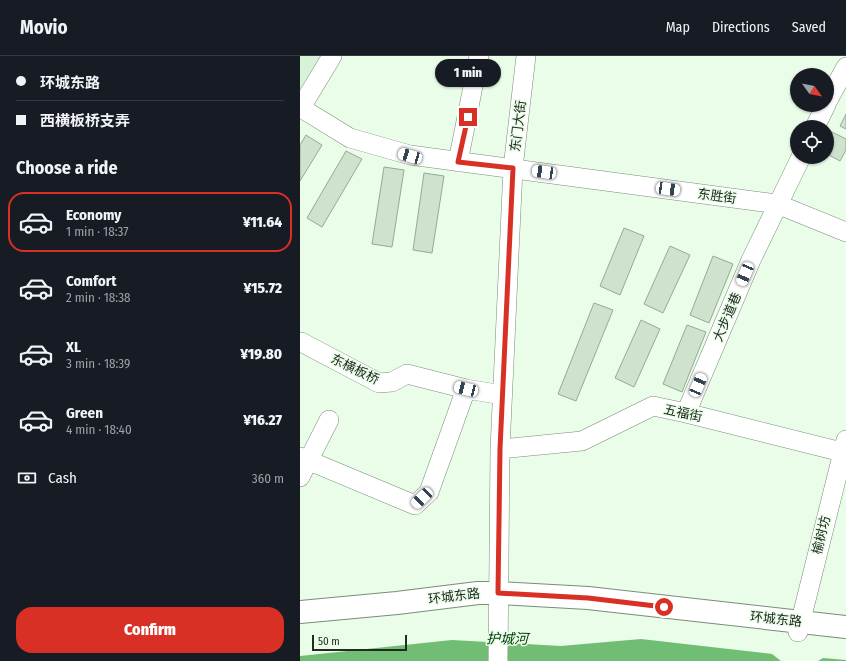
<!DOCTYPE html>
<meta charset="utf-8">
<style>
:root{--surface:#171b24;--page:#20242c;--text:#f1f3f6;--muted:#9ea1a6;--line:#363941;--accent:#d93025}
body{margin:0;font-family:"Fira Sans Condensed","Noto Sans SC",sans-serif;background:var(--page);color:var(--text);height:100vh;display:flex;flex-direction:column;font-size:15px;white-space:nowrap}
*{box-sizing:border-box;margin:0}
p{font-size:13px;color:var(--muted)}
.icon{flex:none;width:22px;height:22px;fill:none;stroke:currentColor;stroke-width:2;stroke-linecap:round;stroke-linejoin:round}
.map{position:relative;flex:1;overflow:hidden}
.details{display:flex;flex-direction:column;background:var(--surface);width:300px}
.details>*{flex:none}
.hud{display:grid;align-content:center;height:88px;padding:0 16px;background:var(--surface)}
.needle{width:26px;rotate:123deg}
.tools{position:absolute;left:490px;top:12px;display:grid;gap:8px}
.tools a{display:grid;place-items:center;width:44px;height:44px;border-radius:50%;background:var(--surface);box-shadow:0 1px 3px #0004;font-size:20px}
.scale{position:absolute;left:12px;bottom:10px;width:95px;box-sizing:border-box;padding-left:4px;border:2px solid #232a23;border-top:0;font-size:11px;line-height:14px;white-space:nowrap;color:#232a23;-webkit-text-stroke:3px #e9fde9;paint-order:stroke}
.end{position:absolute;width:18px;height:18px;margin:-9px;border:5px solid #d93025;background:#fff;box-shadow:0 0 0 2px #fff}
.from{border-radius:50%}
.bubble{position:absolute;height:28px;border-radius:14px;background:var(--surface);box-shadow:0 1px 3px #0004;font-size:13px;font-weight:800;line-height:28px;text-align:center}
.car{position:absolute;width:12px;height:24px;margin:-12px -6px;border-radius:5px;box-shadow:0 0 3px 1px #0007;background:linear-gradient(#fff 24%,#345 0 40%,#fff 0 76%,#345 0 86%,#fff 0)}
.hud b{display:flex;align-items:center;gap:14px;height:38px;font-size:15px}
.hud b+b{border-top:1px solid var(--line)}
.hud i{width:10px;height:10px;background:var(--text)}
ul{padding:0;list-style:none}
li{display:flex;align-items:center;gap:12px;height:60px;margin:0 8px 6px;padding:0 8px;border:2px solid transparent;border-radius:16px}
li div{flex:1}
li b{display:block;font-size:15px}
li em{font-style:normal;font-weight:800}
li.selected{border-color:var(--accent)}
li>.icon{width:36px;height:36px;stroke-width:1.5}
h2{padding:0 16px;font-size:18px;line-height:48px}
.pay{display:flex;align-items:center;gap:10px;height:44px;padding:0 16px;font-size:15px}
.pay p{margin-inline-start:auto}
.cta{display:flex;gap:8px;margin-top:auto;padding:8px 16px}
.cta a{flex:1;height:46px;border-radius:16px;background:var(--accent);color:#fff;font-size:16px;font-weight:800;line-height:46px;text-align:center}
header{display:flex;align-items:center;gap:24px;box-sizing:border-box;height:56px;padding:0 20px;background:var(--surface);border-bottom:1px solid var(--line)}
header strong{font-size:19px}
nav{display:flex;gap:22px;margin-inline-start:auto;font-size:14px}
main{display:flex;flex:1;min-height:0}
.map>svg:first-child{display:block}
.built{fill:#d8f2d8}
.water{fill:#71bd74}
.building{fill:#cfe2ce;stroke:#97a996}
.lines{fill:none;stroke-linecap:round;stroke-linejoin:round}
.minor-casing{stroke:#7a8c7a;stroke-width:20}
.major-casing{stroke:#7a8c7a;stroke-width:24}
.minor{stroke:#fff;stroke-width:19}
.major{stroke:#fff;stroke-width:22}
.route{stroke:#d93025;stroke-width:5}
.labels{text-anchor:middle;dominant-baseline:central;stroke-width:3;stroke-linejoin:round;paint-order:stroke}
.street-label{font-size:13px;fill:#232a23;stroke:#e9fde9}
.water-label{font-size:14px;font-style:italic;fill:#003a09;stroke:#e9fde9}
</style>
<header>
<strong>Movio</strong>
<nav><a>Map</a><a>Directions</a><a>Saved</a></nav>
</header>
<main>
<section class="details">
<div class="hud">
<b><i class="from"></i>环城东路</b>
<b><i></i>西横板桥支弄</b>
</div>
<h2>Choose a ride</h2>
<ul>
<li class="selected"><svg class="icon" aria-label="car" viewBox="0 0 24 24"><path d="M5 17H2v-5l4-1 3-4h7l3 4 3 1v5h-3M9 17h6M6 11h13"/><circle cx="7" cy="17" r="2"/><circle cx="17" cy="17" r="2"/></svg><div><b>Economy</b><p>1 min · 18:37</p></div><em>¥11.64</em></li>
<li><svg class="icon" aria-label="car" viewBox="0 0 24 24"><path d="M5 17H2v-5l4-1 3-4h7l3 4 3 1v5h-3M9 17h6M6 11h13"/><circle cx="7" cy="17" r="2"/><circle cx="17" cy="17" r="2"/></svg><div><b>Comfort</b><p>2 min · 18:38</p></div><em>¥15.72</em></li>
<li><svg class="icon" aria-label="car" viewBox="0 0 24 24"><path d="M5 17H2v-5l4-1 3-4h7l3 4 3 1v5h-3M9 17h6M6 11h13"/><circle cx="7" cy="17" r="2"/><circle cx="17" cy="17" r="2"/></svg><div><b>XL</b><p>3 min · 18:39</p></div><em>¥19.80</em></li>
<li><svg class="icon" aria-label="car" viewBox="0 0 24 24"><path d="M5 17H2v-5l4-1 3-4h7l3 4 3 1v5h-3M9 17h6M6 11h13"/><circle cx="7" cy="17" r="2"/><circle cx="17" cy="17" r="2"/></svg><div><b>Green</b><p>4 min · 18:40</p></div><em>¥16.27</em></li>
</ul>
<div class="pay"><svg class="icon" aria-label="cash" viewBox="0 0 24 24"><path d="M3 7h18v10H3z"/><circle cx="12" cy="12" r="2"/></svg>Cash<p>360 m</p></div>
<div class="cta"><a>Confirm</a></div>
</section>
<div class="map">
<svg width="546" height="605" viewBox="0 0 546 605">
<rect width="100%" height="100%" fill="#e9fde9"/>
<path class="built" d="M 0,0 L 22,0 L 0,37 Z"/>
<path class="water" d="M 341,583 L 472,598 L 481,605 L 0,605 L 0,600 L 152,584 L 261,590 Z
M 523,602 L 546,604 L 546,605 L 518,605 Z"/>
<path class="building" d="M 546,58 L 546,73 L 540,70 Z
M 530,75 L 546,83 L 546,94 L 540,105 L 527,98 L 527,80 Z
M 6,79 L 22,89 L 0,125 L 0,89 Z
M 46,95 L 62,103 L 22,171 L 7,162 Z
M 84,111 L 104,114 L 92,191 L 72,188 Z
M 124,117 L 144,120 L 132,197 L 113,194 Z
M 324,172 L 344,180 L 320,239 L 300,230 Z
M 370,190 L 390,199 L 363,257 L 344,248 Z
M 413,200 L 433,208 L 409,267 L 390,259 Z
M 294,247 L 313,254 L 276,345 L 258,338 Z
M 341,264 L 360,273 L 334,331 L 315,322 Z
M 387,269 L 406,276 L 382,336 L 363,328 Z"/>
<g class="lines">
<defs>
<path id="minor" d="M 527,46 L 546,11
M 1,52 L 50,82 L 110,99 L 477,148 L 546,176
M 0,53 L 32,0
M 515,71 L 526,49
M 158,106 L 179,0
M 1,286 L 79,327 L 92,326 L 107,318 L 166,333 L 203,339
M 386,357 L 451,204 L 501,101
M 200,393 L 282,385 L 353,350 L 386,357 L 546,397
M 0,401 L 115,449 L 129,436 L 166,333
M 0,421 L 29,364
M 498,576 L 546,384
M 198,605 L 200,393 L 213,112 L 226,0"/>
<path id="major" d="M 0,556 L 97,547 L 178,537 L 198,537 L 288,542 L 546,571"/>
</defs>
<use href="#minor" class="minor-casing"/>
<use href="#major" class="major-casing"/>
<use href="#minor" class="minor"/>
<use href="#major" class="major"/>
</g>
<g class="lines">
<path class="route" d="M 168,61 L 158,106 L 213,112 L 200,393 L 198,537 L 288,542 L 364,551"/>
</g>
<g class="labels">
<g class="street-label">
<text transform="translate(218 70) rotate(-83)">东门大街</text>
<text transform="translate(417 140) rotate(8)">东胜街</text>
<text transform="translate(427 261) rotate(-67)">大步道巷</text>
<text transform="translate(55 313) rotate(26)">东横板桥</text>
<text transform="translate(383 357) rotate(12)">五福街</text>
<text transform="translate(521 479) rotate(-76)">榆树坊</text>
<text transform="translate(154 540) rotate(-7)">环城东路</text>
<text transform="translate(476 563) rotate(6)">环城东路</text>
</g>
<g class="water-label">
<text transform="translate(207 583) rotate(1)">护城河</text>
</g>
</g>
</svg>
<div class="tools">
<a><svg class="needle" viewBox="-14 -14 28 28"><path d="M0-13l5 13h-10z" fill="#e53935"/><path d="M0 13l5-13h-10z" fill="#9ea1a6"/></svg></a>
<a><svg class="icon" aria-label="locate" viewBox="0 0 24 24"><circle cx="12" cy="12" r="6"/><path d="M12 2v4M12 18v4M2 12h4M18 12h4"/></svg></a>
</div>
<div class="scale">50 m</div>
<i class="end from" style="left:364px;top:551px"></i>
<i class="end" style="left:168px;top:61px"></i>
<div class="bubble" style="left:135px;top:3px;width:66px">1 min</div>
<i class="car" style="left:110px;top:100px;rotate:286deg"></i>
<i class="car" style="left:244px;top:116px;rotate:278deg"></i>
<i class="car" style="left:368px;top:133px;rotate:98deg"></i>
<i class="car" style="left:445px;top:218px;rotate:203deg"></i>
<i class="car" style="left:398px;top:329px;rotate:23deg"></i>
<i class="car" style="left:166px;top:333px;rotate:284deg"></i>
<i class="car" style="left:122px;top:442px;rotate:226deg"></i>
</div>
</main>
